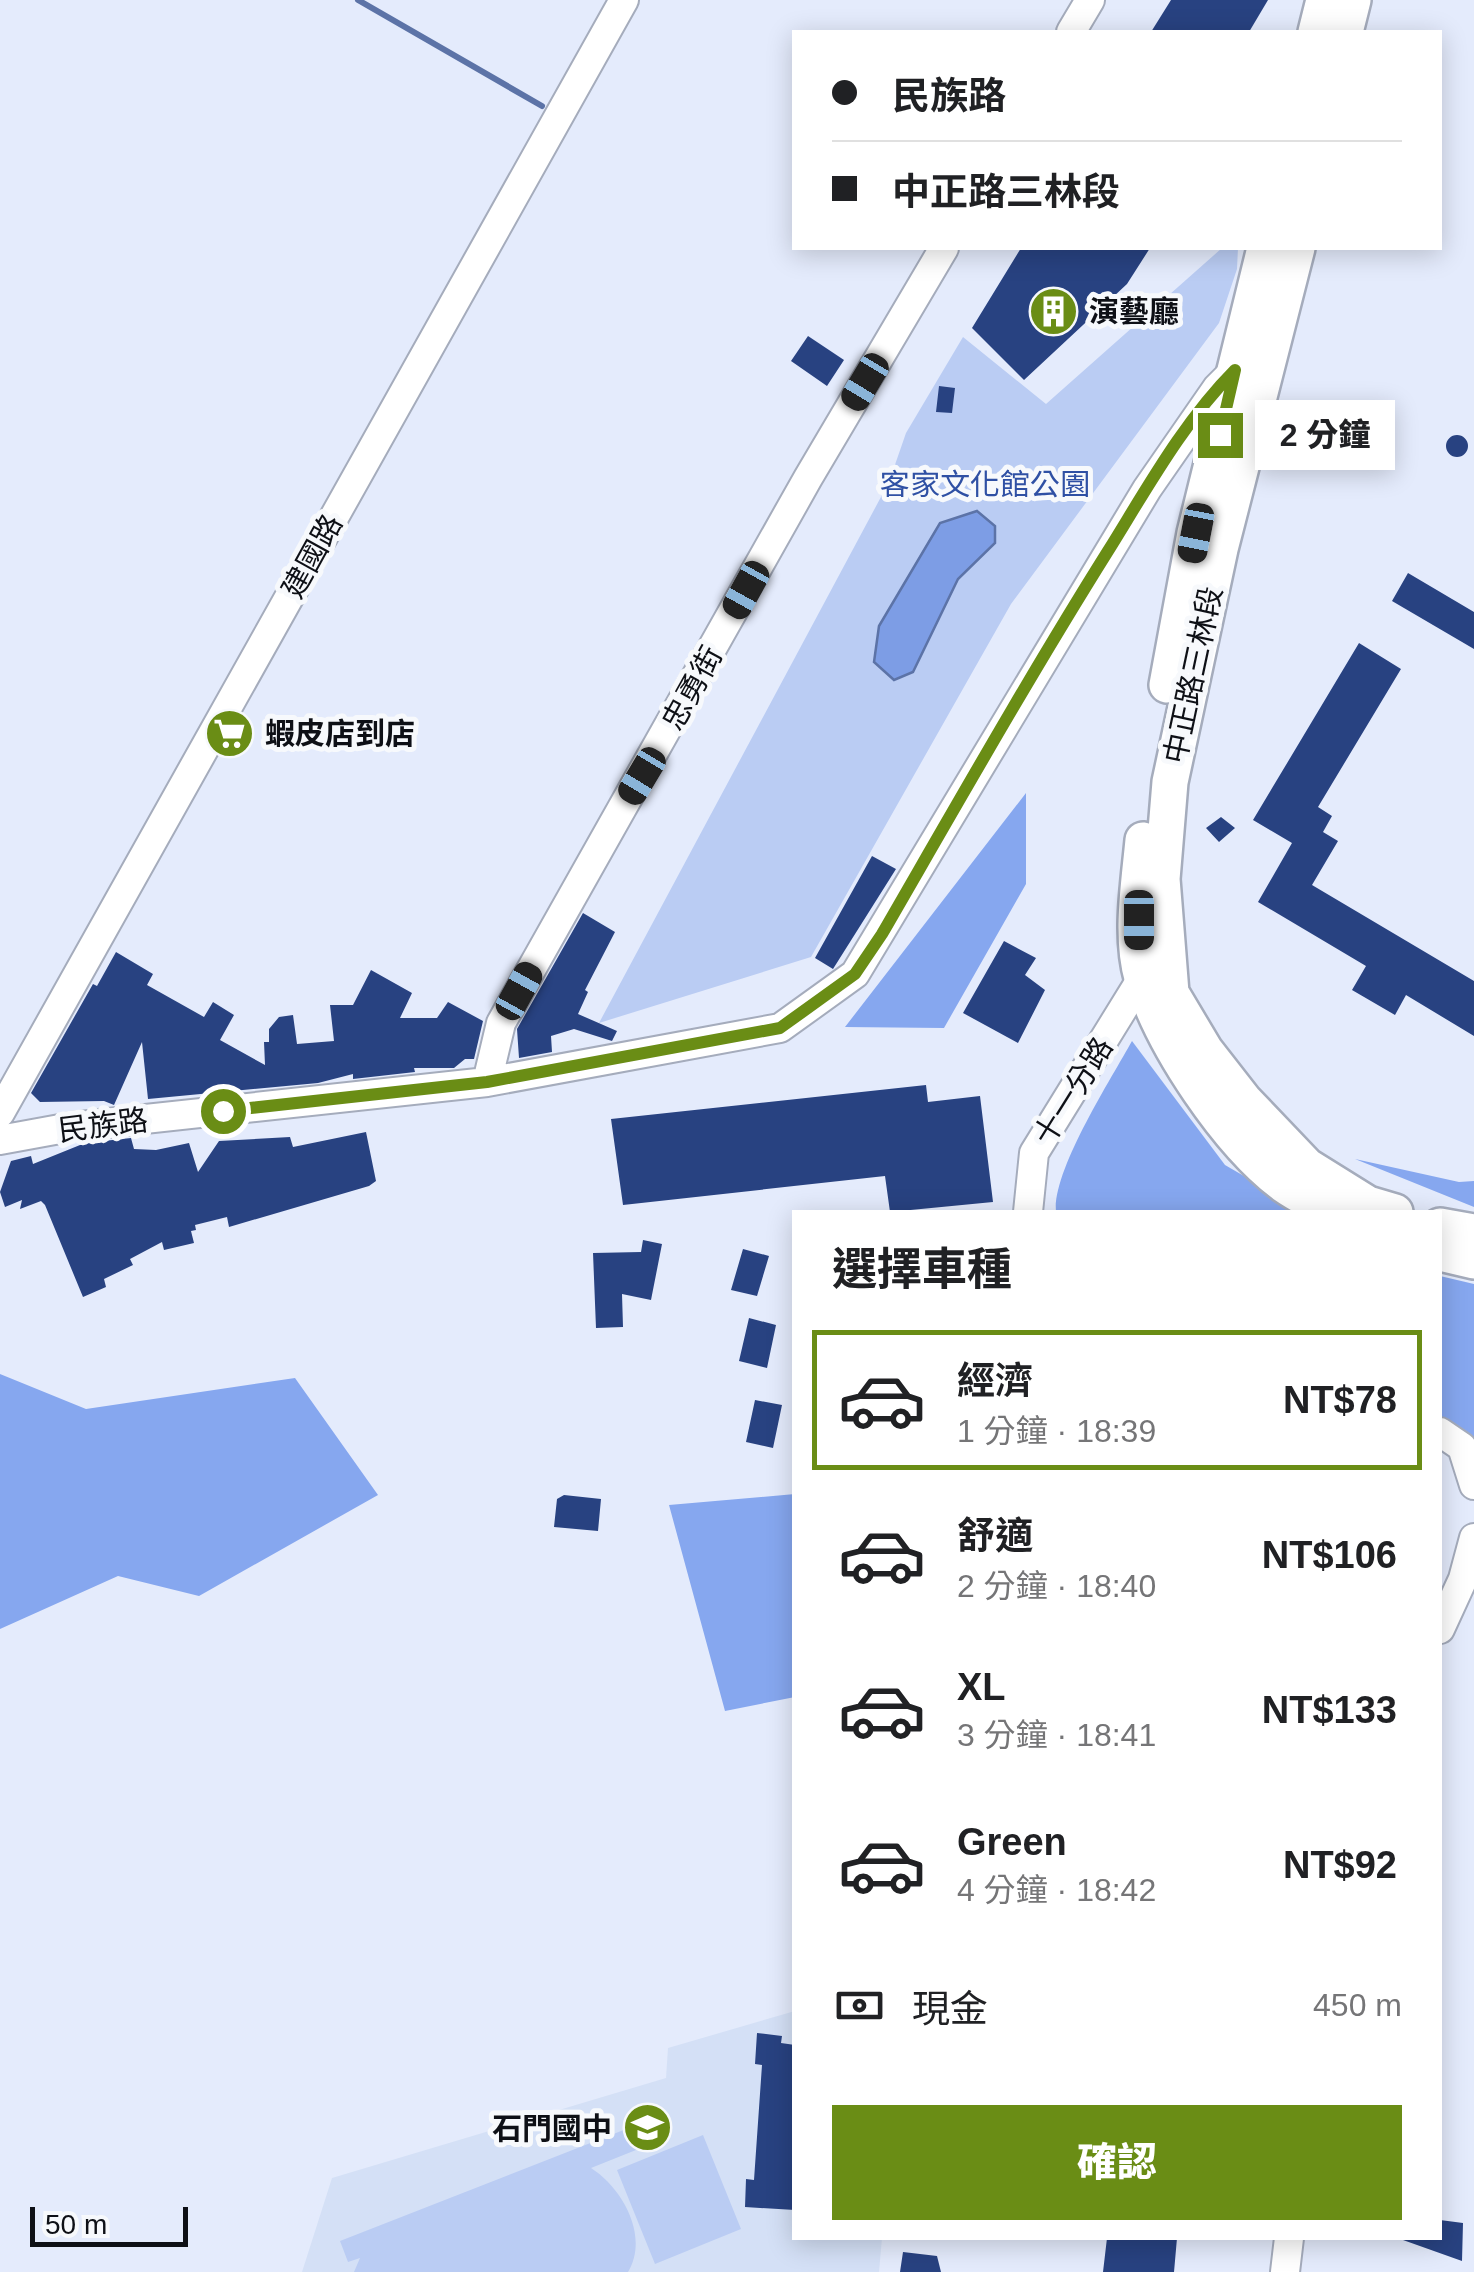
<!DOCTYPE html>
<html lang="zh-TW">
<meta charset="utf-8">
<style>
:root{--surface:#fff;--page:#f6f6f6;--text:#202124;--muted:#757577;--line:#e0e0e0;--accent:#6a8d15}
body{margin:0;font-family:Helvetica,"Noto Sans TC",sans-serif;background:var(--page);color:var(--text);height:100vh;display:flex;flex-direction:column;font-size:38px;white-space:nowrap}
*{box-sizing:border-box;margin:0}
p{font-size:32px;color:var(--muted)}
.icon{flex:none;width:55px;height:55px;fill:none;stroke:currentColor;stroke-width:2;stroke-linecap:round;stroke-linejoin:round}
.map{position:relative;flex:1;overflow:hidden}
.panel{position:absolute;left:792px;top:1210px;width:650px;height:1030px;display:flex;flex-direction:column;background:var(--surface);border-radius:0px;box-shadow:0 5px 25px #0003}
.panel>*{flex:none}
.banner{position:absolute;left:792px;top:30px;width:650px;height:220px;border-radius:0px;box-shadow:0 5px 25px #0003;display:grid;align-content:center;height:220px;padding:0 40px;background:var(--surface)}
.scale{position:absolute;left:30px;bottom:25px;width:158px;box-sizing:border-box;padding-left:10px;border:5px solid #0e1016;border-top:0;font-size:28px;line-height:35px;white-space:nowrap;color:#0e1016;-webkit-text-stroke:8px #f7f9fc;paint-order:stroke}
.end{position:absolute;width:45px;height:45px;margin:-22px;border:12px solid #6a8d15;background:#fff;box-shadow:0 0 0 5px #fff}
.from{border-radius:50%}
.bubble{position:absolute;height:70px;border-radius:0px;background:var(--surface);box-shadow:0 5px 25px #0003;font-size:32px;font-weight:800;line-height:70px;text-align:center}
.car{position:absolute;width:30px;height:60px;margin:-30px -15px;border-radius:12px;box-shadow:0 0 8px 2px #0007;background:linear-gradient(#222 24%,#8ab4d8 0 40%,#222 0 76%,#8ab4d8 0 86%,#222 0)}
.banner b{display:flex;align-items:center;gap:35px;height:95px;font-size:38px}
.banner b+b{border-top:2px solid var(--line)}
.banner i{width:25px;height:25px;background:var(--text)}
ul{padding:0;list-style:none}
li{display:flex;align-items:center;gap:30px;height:140px;margin:0 20px 15px;padding:0 20px;border:5px solid transparent;border-radius:0px}
li div{flex:1}
li b{display:block;font-size:38px}
li em{font-style:normal;font-weight:800}
li.selected{border-color:var(--accent)}
li>.icon{width:90px;height:90px;stroke-width:1.5}
h2{padding:0 40px;font-size:45px;line-height:120px}
.pay{display:flex;align-items:center;gap:25px;height:110px;padding:0 40px;font-size:38px}
.pay p{margin-inline-start:auto}
.primary-button{display:flex;gap:20px;margin-top:auto;padding:20px 40px}
.primary-button a{flex:1;height:115px;border-radius:0px;background:var(--accent);color:#fff;font-size:40px;font-weight:800;line-height:115px;text-align:center}
.map>svg:first-child{display:block}
.built{fill:#d4e0f6}
.green{fill:#baccf3}
.forest{fill:#86a7ef}
.water{fill:#7d9de5;stroke:#5c73a7;stroke-width:2.5}
.lines{fill:none;stroke-linecap:round;stroke-linejoin:round}
.stream{stroke:#5c73a7;stroke-width:6}
.building{fill:#284281}
.minor-casing{stroke:#a5acbc;stroke-width:32}
.major-casing{stroke:#a5acbc;stroke-width:40}
.minor{stroke:#fff;stroke-width:28}
.major{stroke:#fff;stroke-width:35}
.route{stroke:#6a8d15;stroke-width:12}
.labels{text-anchor:middle;dominant-baseline:central;stroke-width:10;stroke-linejoin:round;paint-order:stroke}
.poi-label{font-size:30px;font-weight:bold;fill:#0e1016;stroke:#f7f9fc;text-anchor:start}
.park-label{font-size:30px;fill:#2f50a4;stroke:#f7f9fc}
.street-label{font-size:30px;fill:#0e1016;stroke:#f7f9fc}
</style>
<div class="map">
<svg width="1474" height="2272" viewBox="0 0 1474 2272">
<rect width="100%" height="100%" fill="#e4ebfc"/>
<path class="built" d="M 795,2011 L 795,2238 L 882,2238 L 879,2272 L 302,2272 L 332,2178 L 666,2078 L 668,2048 Z"/>
<path class="green" d="M 1222,248 L 1238,248 L 1237,269 L 1219,323 L 1011,604 L 811,957 L 599,1023 L 889,482 L 906,433 L 963,337 L 1046,404 Z
M 662,2115 L 671,2136 L 591,2168 C 621,2187 650,2235 628,2272 L 354,2272 L 360,2258 L 348,2262 L 340,2241 Z
M 703,2135 L 741,2229 L 655,2264 L 617,2170 Z"/>
<path class="forest" d="M 1026,793 L 1026,884 L 944,1028 L 845,1027 Z
M 1132,1041 L 1225,1165 L 1306,1212 L 1056,1212 C 1052,1171 1111,1079 1132,1041 Z
M 1355,1159 L 1459,1182 L 1474,1181 L 1474,1207 Z
M 1440,1276 L 1474,1284 L 1474,1440 L 1440,1420 Z
M 0,1374 L 86,1409 L 295,1378 L 378,1495 L 199,1596 L 118,1576 L 0,1629 Z
M 795,1494 L 795,1697 L 725,1711 L 669,1505 Z"/>
<path class="water" d="M 977,511 L 995,526 L 995,543 L 958,579 L 913,672 L 894,680 L 874,662 L 879,626 L 940,523 Z"/>
<g class="lines">
<path class="stream" d="M 358,0 L 542,106"/>
</g>
<path class="building" d="M 1171,0 L 1268,0 L 1249,32 L 1151,32 Z
M 1021,248 L 1150,248 L 1127,284 L 1024,380 L 972,328 Z
M 808,336 L 844,360 L 827,386 L 791,361 Z
M 939,386 L 955,388 L 952,413 L 936,412 Z
M1446 446a11 11 0 1 1 22 0a11 11 0 1 1-22 0Z
M 1408,573 L 1474,612 L 1474,649 L 1392,601 Z
M 1359,643 L 1401,669 L 1318,807 L 1332,816 L 1323,832 L 1338,841 L 1312,885 L 1474,981 L 1474,1036 L 1406,995 L 1395,1015 L 1352,990 L 1366,966 L 1258,902 L 1292,843 L 1253,820 Z
M 1221,817 L 1235,828 L 1219,842 L 1206,828 Z
M 872,856 L 896,869 L 833,969 L 815,958 Z
M 583,913 L 615,932 L 585,990 L 588,992 L 578,1014 L 617,1031 L 612,1041 L 574,1029 L 551,1036 L 552,1052 L 519,1058 L 517,1029 Z
M 1004,941 L 1036,958 L 1025,975 L 1045,990 L 1018,1043 L 963,1013 Z
M 116,952 L 153,974 L 147,985 L 204,1017 L 213,1002 L 234,1015 L 220,1040 L 265,1065 L 264,1042 L 269,1042 L 269,1029 L 279,1017 L 293,1015 L 297,1044 L 334,1041 L 330,1005 L 353,1005 L 371,970 L 412,993 L 400,1018 L 437,1018 L 448,1002 L 483,1021 L 474,1059 L 465,1059 L 454,1068 L 414,1068 L 415,1072 L 353,1079 L 353,1074 L 318,1083 L 148,1099 L 142,1042 L 114,1105 L 104,1101 L 40,1102 L 31,1093 L 93,984 L 97,986 Z
M 926,1085 L 928,1102 L 980,1096 L 993,1202 L 890,1212 L 885,1176 L 623,1205 L 611,1119 Z
M 366,1132 L 376,1181 L 369,1186 L 229,1227 L 227,1217 L 195,1225 L 196,1230 L 191,1231 L 194,1243 L 164,1250 L 162,1242 L 130,1259 L 133,1265 L 104,1279 L 106,1287 L 83,1297 L 45,1205 L 41,1201 L 20,1209 L 22,1200 L 5,1207 L 0,1192 L 11,1161 L 31,1156 L 33,1164 L 85,1143 L 131,1138 L 134,1149 L 156,1150 L 189,1143 L 198,1172 L 219,1141 L 290,1137 L 293,1147 Z
M 643,1240 L 662,1244 L 651,1300 L 622,1294 L 623,1327 L 596,1328 L 593,1253 L 641,1252 Z
M 743,1249 L 769,1256 L 757,1296 L 731,1290 Z
M 749,1318 L 776,1325 L 767,1368 L 739,1361 Z
M 755,1400 L 782,1405 L 773,1448 L 746,1442 Z
M 564,1495 L 601,1499 L 598,1531 L 554,1527 L 557,1499 Z
M 757,2033 L 782,2036 L 781,2043 L 795,2045 L 795,2210 L 745,2207 L 746,2179 L 754,2180 L 762,2065 L 755,2064 Z
M 1440,2220 L 1463,2223 L 1462,2261 L 1403,2240 L 1440,2238 Z
M 1107,2238 L 1177,2238 L 1174,2272 L 1103,2272 Z
M 903,2252 L 937,2256 L 941,2272 L 900,2272 Z"/>
<g class="lines">
<defs>
<path id="minor" d="M 1071,32 L 1090,0
M 487,1082 L 501,1023 L 808,478 L 944,248
M 0,1113 L 624,0
M 0,1140 L 71,1127 L 487,1082 L 780,1028 L 855,974 L 1147,489 L 1217,388 L 1235,370
M 1028,1212 L 1034,1153 L 1142,978
M 1440,1432 L 1462,1447 L 1474,1485
M 1440,1629 L 1463,1579 L 1474,1538
M 1285,2272 L 1289,2238"/>
<path id="major" d="M 1316,32 L 1324,0
M 1345,32 L 1353,0
M 1297,248 L 1220,549 L 1170,782 L 1162,879 L 1171,993 L 1205,1050 L 1244,1100 L 1307,1166 L 1368,1204 L 1395,1212
M 1167,685 L 1195,533 L 1265,248
M 1143,840 C 1139,883 1130,936 1142,978 C 1162,1045 1228,1143 1284,1185 C 1298,1195 1315,1203 1330,1212
M 1440,1226 L 1474,1232
M 1440,1253 L 1474,1261"/>
</defs>
<use href="#minor" class="minor-casing"/>
<use href="#major" class="major-casing"/>
<use href="#minor" class="minor"/>
<use href="#major" class="major"/>
</g>
<g class="lines">
<path class="route" d="M 223,1111 L 487,1082 L 780,1028 L 855,974 L 882,934 C 956,806 1029,677 1108,551 C 1146,490 1184,421 1235,370 L 1220,435"/>
</g>
<defs>
<symbol id="building-disc" viewBox="-11 -11 22 22"><circle r="9.5" fill="#6a8d15" stroke="#f7f9fc"/><path d="M-4-6H4V6H1V3H-1V6H-4ZM-2.5-4.3h1.7v1.8h-1.7ZM.8-4.3h1.7v1.8H.8ZM-2.5-1h1.7V.8h-1.7ZM.8-1h1.7V.8H.8Z" fill="#fff"/></symbol>
<symbol id="supermarket-disc" viewBox="-11 -11 22 22"><circle r="9.5" fill="#6a8d15" stroke="#f7f9fc"/><path d="M-6-5.5h2.5l.6 2H6L4.5 2H-2.5L-4.4-4H-6ZM-1.5 3.2a1.3 1.3 0 1 0 .1 0ZM3 3.2a1.3 1.3 0 1 0 .1 0Z" fill="#fff"/></symbol>
<symbol id="school-disc" viewBox="-11 -11 22 22"><circle r="9.5" fill="#6a8d15" stroke="#f7f9fc"/><path d="M0-5L7-2L0 1L-7-2ZM-4 1L0 2.5L4 1V4Q0 6-4 4Z" fill="#fff"/></symbol>
</defs>
<g fill-rule="evenodd">
<use href="#building-disc" x="1026" y="284" width="55" height="55"/>
<use href="#supermarket-disc" x="202" y="706" width="55" height="55"/>
<use href="#school-disc" x="620" y="2100" width="55" height="55"/>
</g>
<g class="labels">
<g class="poi-label">
<text x="1089" y="311">演藝廳</text>
<text x="265" y="733">蝦皮店到店</text>
<text x="612" y="2128" text-anchor="end">石門國中</text>
</g>
<g class="park-label">
<text x="985" y="484">客家文化館公園</text>
</g>
<g class="street-label">
<text transform="translate(312 556) rotate(-61)">建國路</text>
<text transform="translate(1193 675) rotate(-78)">中正路三林段</text>
<text transform="translate(692 688) rotate(-61)">忠勇街</text>
<text transform="translate(1073 1091) rotate(-58)">十一分路</text>
<text transform="translate(103 1125) rotate(-7)">民族路</text>
</g>
</g>
</svg>
<div class="scale">50 m</div>
<i class="end from" style="left:223px;top:1111px"></i>
<i class="end" style="left:1220px;top:435px"></i>
<div class="bubble" style="left:1255px;top:400px;width:140px">2 分鐘</div>
<i class="car" style="left:865px;top:382px;rotate:211deg"></i>
<i class="car" style="left:1196px;top:533px;rotate:191deg"></i>
<i class="car" style="left:746px;top:590px;rotate:209deg"></i>
<i class="car" style="left:642px;top:776px;rotate:211deg"></i>
<i class="car" style="left:1139px;top:920px;rotate:180deg"></i>
<i class="car" style="left:519px;top:991px;rotate:29deg"></i>
<div class="banner">
<b><i class="from"></i>民族路</b>
<b><i></i>中正路三林段</b>
</div>
<section class="panel">
<h2>選擇車種</h2>
<ul>
<li class="selected"><svg class="icon" aria-label="car" viewBox="0 0 24 24"><path d="M5 17H2v-5l4-1 3-4h7l3 4 3 1v5h-3M9 17h6M6 11h13"/><circle cx="7" cy="17" r="2"/><circle cx="17" cy="17" r="2"/></svg><div><b>經濟</b><p>1 分鐘 · 18:39</p></div><em>NT$78</em></li>
<li><svg class="icon" aria-label="car" viewBox="0 0 24 24"><path d="M5 17H2v-5l4-1 3-4h7l3 4 3 1v5h-3M9 17h6M6 11h13"/><circle cx="7" cy="17" r="2"/><circle cx="17" cy="17" r="2"/></svg><div><b>舒適</b><p>2 分鐘 · 18:40</p></div><em>NT$106</em></li>
<li><svg class="icon" aria-label="car" viewBox="0 0 24 24"><path d="M5 17H2v-5l4-1 3-4h7l3 4 3 1v5h-3M9 17h6M6 11h13"/><circle cx="7" cy="17" r="2"/><circle cx="17" cy="17" r="2"/></svg><div><b>XL</b><p>3 分鐘 · 18:41</p></div><em>NT$133</em></li>
<li><svg class="icon" aria-label="car" viewBox="0 0 24 24"><path d="M5 17H2v-5l4-1 3-4h7l3 4 3 1v5h-3M9 17h6M6 11h13"/><circle cx="7" cy="17" r="2"/><circle cx="17" cy="17" r="2"/></svg><div><b>Green</b><p>4 分鐘 · 18:42</p></div><em>NT$92</em></li>
</ul>
<div class="pay"><svg class="icon" aria-label="cash" viewBox="0 0 24 24"><path d="M3 7h18v10H3z"/><circle cx="12" cy="12" r="2"/></svg>現金<p>450 m</p></div>
<div class="primary-button"><a>確認</a></div>
</section>
</div>
